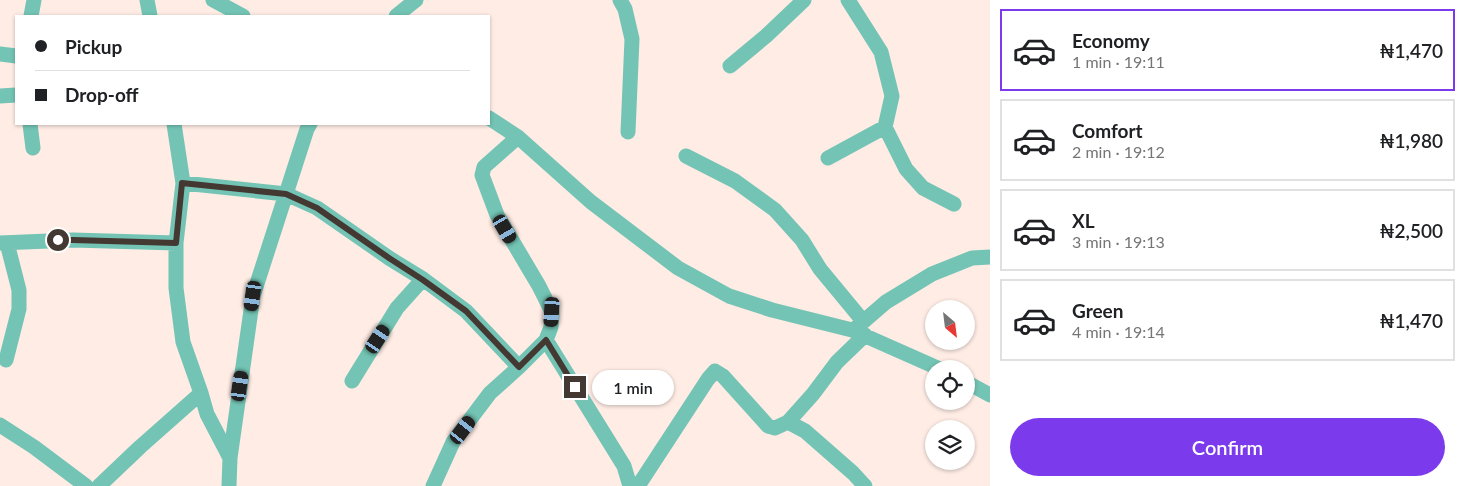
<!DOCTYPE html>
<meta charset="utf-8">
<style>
:root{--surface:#fff;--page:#f6f6f6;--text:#202124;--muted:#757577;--line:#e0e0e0;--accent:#7c3aed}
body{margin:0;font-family:Lato,sans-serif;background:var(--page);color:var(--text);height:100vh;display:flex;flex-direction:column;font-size:19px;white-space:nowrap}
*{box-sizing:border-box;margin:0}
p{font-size:16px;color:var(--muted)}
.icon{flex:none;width:28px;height:28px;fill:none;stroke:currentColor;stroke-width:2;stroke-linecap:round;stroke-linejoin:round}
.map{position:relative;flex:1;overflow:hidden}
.details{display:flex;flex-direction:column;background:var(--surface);width:475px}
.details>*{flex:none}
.top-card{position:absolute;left:15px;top:15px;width:475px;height:110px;border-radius:0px;box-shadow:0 1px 4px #0004;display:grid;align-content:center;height:110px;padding:0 20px;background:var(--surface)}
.needle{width:32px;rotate:152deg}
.fabs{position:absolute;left:925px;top:300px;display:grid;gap:10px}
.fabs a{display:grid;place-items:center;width:50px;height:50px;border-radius:50%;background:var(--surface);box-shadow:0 1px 4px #0004;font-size:25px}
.end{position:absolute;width:22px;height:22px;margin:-11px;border:6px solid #443833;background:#fff;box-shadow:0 0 0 2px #fff}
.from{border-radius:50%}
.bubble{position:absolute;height:35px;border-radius:18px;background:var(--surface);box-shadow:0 1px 4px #0004;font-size:16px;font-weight:600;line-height:35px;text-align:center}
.car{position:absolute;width:15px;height:30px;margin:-15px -8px;border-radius:6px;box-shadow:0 0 4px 1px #0007;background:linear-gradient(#222 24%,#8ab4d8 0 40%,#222 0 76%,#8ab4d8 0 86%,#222 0)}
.top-card b{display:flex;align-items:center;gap:18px;height:48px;font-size:19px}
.top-card b+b{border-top:1px solid var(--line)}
.top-card i{width:12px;height:12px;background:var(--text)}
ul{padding:9px 0 0;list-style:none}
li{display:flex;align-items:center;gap:15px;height:82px;margin:0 10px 8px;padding:0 10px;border:2px solid var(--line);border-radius:0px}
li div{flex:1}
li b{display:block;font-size:19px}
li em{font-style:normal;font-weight:600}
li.current{border-color:var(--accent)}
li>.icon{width:45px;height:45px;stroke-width:1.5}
.cta{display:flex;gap:10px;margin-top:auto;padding:10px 20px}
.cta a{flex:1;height:58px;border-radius:30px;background:var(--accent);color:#fff;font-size:20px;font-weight:600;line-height:58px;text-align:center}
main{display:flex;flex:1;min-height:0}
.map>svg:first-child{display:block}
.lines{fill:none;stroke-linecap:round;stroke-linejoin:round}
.street{stroke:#73c4b4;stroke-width:15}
.route{stroke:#443833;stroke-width:6}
</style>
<main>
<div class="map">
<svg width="990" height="486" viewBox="0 0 990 486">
<rect width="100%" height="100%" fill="#feece5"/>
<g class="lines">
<path class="street" d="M 147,0 L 150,16
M 213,0 L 243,16
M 620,0 L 625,9 L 632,39 L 628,132
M 848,0 L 881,52 L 892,96 L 885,127 L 906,169 L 923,188 L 954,204
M 31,16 L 34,0
M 396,16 L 416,0
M 0,54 L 16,56
M 730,66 L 766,36 L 804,0
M 0,96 L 16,95
M 489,118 L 518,137 L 591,202 L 678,268 L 729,296 L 772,310 L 852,330 L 940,369
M 30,124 L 33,148
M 174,124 L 183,183 L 176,243 L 176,288 L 183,342 L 201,393 L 207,414 L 230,458
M 518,137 L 484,167 L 482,175 L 497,215 L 539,286 L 552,312 L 551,327 L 546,340 L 624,466 L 630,486
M 686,156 L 735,181 L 775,210 L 802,240 L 820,269 L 863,321
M 828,158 L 885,127
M 183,183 L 286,194 L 317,208 L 389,258 L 423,279 L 466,311 L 519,367
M 0,243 L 73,240 L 176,243
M 857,327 L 886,302 L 932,274 L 972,258 L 990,257
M 6,360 L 19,309 L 19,290 L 7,243
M 352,381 L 397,308 L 423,279
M 966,382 L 990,395
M 788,422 L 813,394 L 837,362 L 865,335
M 0,425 L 34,447 L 86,486
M 99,486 L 140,447 L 201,393
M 229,486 L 230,458 L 253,296 L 307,129 L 310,124
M 433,486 L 453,442 L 490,393 L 519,367 L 546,340
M 638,486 L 708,379 L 715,371 L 723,376 L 768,426 L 775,428 L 788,422 L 805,431 L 853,473 L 865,486"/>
</g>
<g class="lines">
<path class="route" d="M 58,240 L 73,240 L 176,243 L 182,183 L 286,194 L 317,208 L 389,258 L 423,280 L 466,311 L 519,367 L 546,340 L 575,387"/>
</g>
</svg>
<div class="fabs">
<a><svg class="needle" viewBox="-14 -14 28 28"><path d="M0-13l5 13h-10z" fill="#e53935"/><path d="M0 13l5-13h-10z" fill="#757577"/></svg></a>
<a><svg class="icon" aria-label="locate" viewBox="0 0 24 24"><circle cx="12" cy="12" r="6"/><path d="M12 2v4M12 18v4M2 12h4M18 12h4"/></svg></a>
<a><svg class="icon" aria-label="layers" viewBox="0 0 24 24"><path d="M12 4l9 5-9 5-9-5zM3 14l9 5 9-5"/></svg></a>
</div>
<i class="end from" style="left:58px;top:240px"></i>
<i class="end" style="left:575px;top:387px"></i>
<div class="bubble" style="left:592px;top:370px;width:82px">1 min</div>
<i class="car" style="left:505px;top:229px;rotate:150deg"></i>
<i class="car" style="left:253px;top:296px;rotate:188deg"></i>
<i class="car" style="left:552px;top:312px;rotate:184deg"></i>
<i class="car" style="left:378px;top:339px;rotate:33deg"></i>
<i class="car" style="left:240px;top:386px;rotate:8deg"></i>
<i class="car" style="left:463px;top:430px;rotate:37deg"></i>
<div class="top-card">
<b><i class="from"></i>Pickup</b>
<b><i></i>Drop-off</b>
</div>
</div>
<section class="details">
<ul>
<li class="current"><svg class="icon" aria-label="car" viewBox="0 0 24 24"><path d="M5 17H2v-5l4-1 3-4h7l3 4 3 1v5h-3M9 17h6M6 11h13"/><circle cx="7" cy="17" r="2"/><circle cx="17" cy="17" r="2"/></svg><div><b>Economy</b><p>1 min · 19:11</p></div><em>₦1,470</em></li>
<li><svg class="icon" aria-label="car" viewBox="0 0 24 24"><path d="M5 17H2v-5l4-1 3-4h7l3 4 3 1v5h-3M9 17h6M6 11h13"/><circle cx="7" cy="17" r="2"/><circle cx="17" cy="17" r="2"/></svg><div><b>Comfort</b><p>2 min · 19:12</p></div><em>₦1,980</em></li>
<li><svg class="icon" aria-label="car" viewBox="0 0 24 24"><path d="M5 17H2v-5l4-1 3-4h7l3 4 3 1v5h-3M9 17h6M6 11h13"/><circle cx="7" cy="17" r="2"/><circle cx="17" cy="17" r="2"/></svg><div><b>XL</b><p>3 min · 19:13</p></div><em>₦2,500</em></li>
<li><svg class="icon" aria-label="car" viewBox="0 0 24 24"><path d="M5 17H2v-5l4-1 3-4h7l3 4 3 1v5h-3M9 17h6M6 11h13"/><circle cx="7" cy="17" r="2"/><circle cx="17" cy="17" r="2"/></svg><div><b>Green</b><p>4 min · 19:14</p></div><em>₦1,470</em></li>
</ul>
<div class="cta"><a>Confirm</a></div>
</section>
</main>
